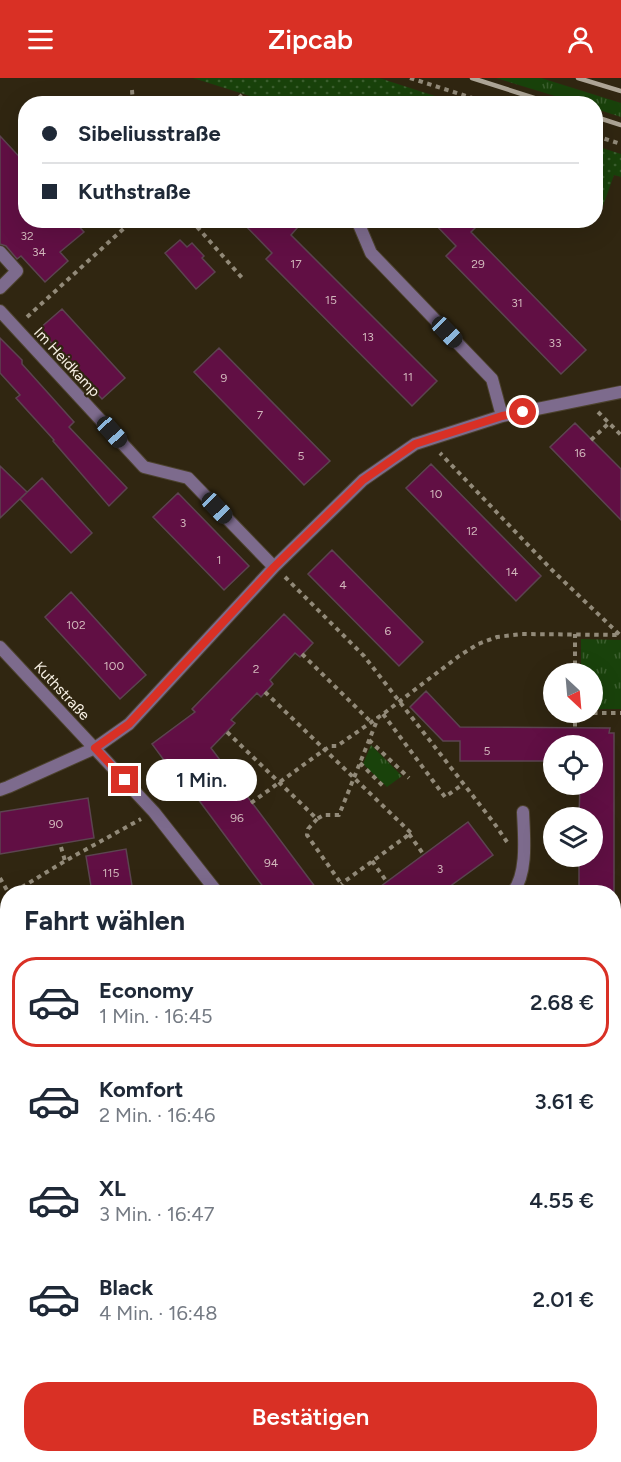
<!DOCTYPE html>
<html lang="de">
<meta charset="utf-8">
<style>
:root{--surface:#fff;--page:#f2f2f3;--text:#1f2937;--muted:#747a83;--line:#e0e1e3;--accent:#d93025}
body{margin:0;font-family:Figtree,sans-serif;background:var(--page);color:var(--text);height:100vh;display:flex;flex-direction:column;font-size:22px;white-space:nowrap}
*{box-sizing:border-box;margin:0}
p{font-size:20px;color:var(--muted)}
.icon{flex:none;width:33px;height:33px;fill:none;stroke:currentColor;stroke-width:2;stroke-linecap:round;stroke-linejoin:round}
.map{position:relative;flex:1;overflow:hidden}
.side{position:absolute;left:0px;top:807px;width:621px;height:578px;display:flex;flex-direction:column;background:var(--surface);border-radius:24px 24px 0 0;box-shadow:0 6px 24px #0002}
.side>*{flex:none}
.guide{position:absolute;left:18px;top:18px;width:585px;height:132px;border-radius:24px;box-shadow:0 6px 24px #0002;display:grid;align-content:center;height:132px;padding:0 24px;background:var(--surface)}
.needle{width:39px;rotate:154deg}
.buttons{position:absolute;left:543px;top:585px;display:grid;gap:12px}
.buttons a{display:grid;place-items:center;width:60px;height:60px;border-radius:50%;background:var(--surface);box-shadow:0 6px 24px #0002;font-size:30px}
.end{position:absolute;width:27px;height:27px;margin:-14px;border:8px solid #d93025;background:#fff;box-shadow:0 0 0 3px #fff}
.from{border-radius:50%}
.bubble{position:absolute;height:42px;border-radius:21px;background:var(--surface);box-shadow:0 6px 24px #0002;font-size:20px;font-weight:600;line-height:42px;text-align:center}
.car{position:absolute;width:18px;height:36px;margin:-18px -9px;border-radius:8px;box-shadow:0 0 4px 2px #0007;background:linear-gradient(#222 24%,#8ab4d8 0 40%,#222 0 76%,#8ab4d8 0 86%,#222 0)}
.guide b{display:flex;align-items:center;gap:21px;height:57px;font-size:22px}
.guide b+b{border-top:2px solid var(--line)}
.guide i{width:15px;height:15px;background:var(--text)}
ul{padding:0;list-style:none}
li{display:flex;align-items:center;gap:18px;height:90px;margin:0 12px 9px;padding:0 12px;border:3px solid transparent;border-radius:24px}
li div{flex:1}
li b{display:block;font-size:22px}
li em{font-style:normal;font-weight:600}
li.current{border-color:var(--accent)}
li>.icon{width:54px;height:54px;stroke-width:1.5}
h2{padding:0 24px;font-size:27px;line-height:72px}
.button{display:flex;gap:12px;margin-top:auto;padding:12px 24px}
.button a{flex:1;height:69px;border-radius:24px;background:var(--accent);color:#fff;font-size:24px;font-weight:600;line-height:69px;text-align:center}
header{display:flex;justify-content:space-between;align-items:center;height:78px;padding:0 24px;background:var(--accent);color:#fff;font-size:27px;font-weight:600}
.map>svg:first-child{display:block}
.grass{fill:url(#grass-tufts)}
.garden{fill:url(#garden-dots)}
.building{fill:#610f44;stroke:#5c4450;stroke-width:1.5}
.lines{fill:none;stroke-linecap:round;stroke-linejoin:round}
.street-casing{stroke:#4c422e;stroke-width:14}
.path{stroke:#928a79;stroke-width:4;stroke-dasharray:4.5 4.5;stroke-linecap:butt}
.street{stroke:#7d6b8d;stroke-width:12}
.rail{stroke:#ada596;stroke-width:4.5}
.route{stroke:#d93025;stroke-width:8}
.labels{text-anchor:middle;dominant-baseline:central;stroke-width:4.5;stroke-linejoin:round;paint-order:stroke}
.number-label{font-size:12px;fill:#d1b7bb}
.street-label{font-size:15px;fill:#f6efe3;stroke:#302611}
</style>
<header><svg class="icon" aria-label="menu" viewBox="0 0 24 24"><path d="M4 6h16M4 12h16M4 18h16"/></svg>Zipcab<svg class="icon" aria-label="person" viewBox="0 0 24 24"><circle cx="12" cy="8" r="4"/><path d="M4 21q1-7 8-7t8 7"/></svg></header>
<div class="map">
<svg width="621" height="1384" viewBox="0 0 621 1384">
<defs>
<pattern id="grass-tufts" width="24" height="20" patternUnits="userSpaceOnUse" patternTransform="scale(1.5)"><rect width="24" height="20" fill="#19420b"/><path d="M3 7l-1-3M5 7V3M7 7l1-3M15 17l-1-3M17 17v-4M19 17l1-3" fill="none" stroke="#3b5e2e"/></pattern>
<pattern id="garden-dots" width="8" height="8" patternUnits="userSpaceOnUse" patternTransform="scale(1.5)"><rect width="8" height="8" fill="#19420b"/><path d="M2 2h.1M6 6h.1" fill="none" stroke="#3b5e2e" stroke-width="1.8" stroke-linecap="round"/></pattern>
</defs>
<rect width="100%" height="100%" fill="#302611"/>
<path class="grass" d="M 496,0 L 541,0 L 621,25 L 621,39 L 596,31 L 596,26 L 578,25 Z
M 581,561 L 621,562 L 621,631 L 593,631 L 592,596 L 581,595 Z
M 371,667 L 402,698 L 387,709 L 363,686 Z"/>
<path class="garden" d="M 193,0 L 379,0 L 457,25 L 272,25 Z
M 596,68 L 621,76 L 621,99 L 614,97 L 603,128 L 596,126 Z"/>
<path class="building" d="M 0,58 L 26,86 L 26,142 L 73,142 L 84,154 L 60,174 L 68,183 L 45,204 L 21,178 L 17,181 L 6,168 L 0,166 Z
M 240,142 L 304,142 L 291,157 L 437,303 L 412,328 L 266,181 L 272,175 Z
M 431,142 L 483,142 L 471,154 L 586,272 L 561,296 L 446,178 L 456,168 Z
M 180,162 L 187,169 L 192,165 L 204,178 L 202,180 L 215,194 L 196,211 L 165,175 Z
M 62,231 L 125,300 L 102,321 L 39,251 Z
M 0,260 L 22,282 L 22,286 L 74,344 L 69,349 L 127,410 L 109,428 L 53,363 L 54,362 L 16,320 L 20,317 L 0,295 Z
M 219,270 L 330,383 L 304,407 L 194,294 Z
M 575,345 L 621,391 L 621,442 L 550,369 Z
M 431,386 L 541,498 L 516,523 L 406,410 Z
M 0,388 L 27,414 L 0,440 Z
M 42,400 L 92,455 L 71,475 L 20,421 Z
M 178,415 L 249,488 L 224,512 L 153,439 Z
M 332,472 L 423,564 L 399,588 L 308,496 Z
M 71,514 L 146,597 L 120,621 L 45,539 Z
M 284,536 L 313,565 L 300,579 L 295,575 L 270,602 L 273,606 L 261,619 L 257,615 L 231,642 L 235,645 L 211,670 L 319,814 L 267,814 L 195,717 L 192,720 L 152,666 L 195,634 L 192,631 Z
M 426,613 L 460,649 L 610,650 L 609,655 L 614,655 L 614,814 L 579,814 L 579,778 L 592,778 L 592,740 L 579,740 L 580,706 L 592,706 L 592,668 L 554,668 L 554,683 L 460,683 L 460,663 L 443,663 L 410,629 Z
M 88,720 L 94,760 L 0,776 L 0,734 Z
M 468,744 L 493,777 L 442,814 L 373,814 Z
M 126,771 L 133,814 L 92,814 L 86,778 Z"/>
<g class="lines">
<defs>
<path id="street" d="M 357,142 L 371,175 L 492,301 L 502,338
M 0,174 L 17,193 L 0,210
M 0,233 L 144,389 L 188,400 L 274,489
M 0,569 L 154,734 L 217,814
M 0,712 L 8,709 L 95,670 L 129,646 L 274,489 L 363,402 L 415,366 L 502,338 L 621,314
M 513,814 C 528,795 524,758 523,734
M 0,1028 L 8,1041
M 614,1127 L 621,1122
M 0,1355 L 8,1350
M 209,1377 L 213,1384
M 564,1377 L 568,1384"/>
</defs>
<use href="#street" class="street-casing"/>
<path class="path" d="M 410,0 L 491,26
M 132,12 L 133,26
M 232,26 L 242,17
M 596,58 L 621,66
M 191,142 L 244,202
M 27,239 L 133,142
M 598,334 L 621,357
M 591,362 L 609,345
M 285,499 L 364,578 L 494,745 L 507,764
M 302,576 L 371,644
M 575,596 L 575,556
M 265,614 L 411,755 L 341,806
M 575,635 L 621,635
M 575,635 L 575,650
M 383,636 L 445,719 L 463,706
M 227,654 L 317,741 L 324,737 L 339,737 L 378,640
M 369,662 L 409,700
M 360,685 L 384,709
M 251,725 L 324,672 L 331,668 L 337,668 L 383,636 L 459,578 L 478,566 L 497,559 L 522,556 L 620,557 L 552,492 L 440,375
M 317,741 L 308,751 L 307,757 L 347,814
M 409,756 L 424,777
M 61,769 L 65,783
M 372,783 L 387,804
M 0,800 L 8,814
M 14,814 L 65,783 L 141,741
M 0,939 L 8,935
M 614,945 L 621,942
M 614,1010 L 621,1014
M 614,1167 L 621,1162
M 0,1201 L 8,1197
M 295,1384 L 306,1377"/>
<use href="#street" class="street"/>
<path class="rail" d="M 472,0 L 553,26
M 578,0 L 621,13
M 596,39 L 621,47"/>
</g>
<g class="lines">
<path class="route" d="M 125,702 L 95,670 L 129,646 L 274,489 L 363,402 L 415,366 L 502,338 L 523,334"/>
</g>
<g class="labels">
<g class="number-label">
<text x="27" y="158">32</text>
<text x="39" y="174">34</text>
<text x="296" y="186">17</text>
<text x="478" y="186">29</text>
<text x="331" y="222">15</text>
<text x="517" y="225">31</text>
<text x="368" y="259">13</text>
<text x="555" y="265">33</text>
<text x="408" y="299">11</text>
<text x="224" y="300">9</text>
<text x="260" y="337">7</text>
<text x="580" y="375">16</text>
<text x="301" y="378">5</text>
<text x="436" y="416">10</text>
<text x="183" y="445">3</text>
<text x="472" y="453">12</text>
<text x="219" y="482">1</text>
<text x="512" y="494">14</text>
<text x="343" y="507">4</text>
<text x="76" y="547">102</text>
<text x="388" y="553">6</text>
<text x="114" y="588">100</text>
<text x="256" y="591">2</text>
<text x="487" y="673">5</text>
<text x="237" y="740">96</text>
<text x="56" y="746">90</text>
<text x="271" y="785">94</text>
<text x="440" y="791">3</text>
<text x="111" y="795">115</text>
</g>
<g class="street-label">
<text transform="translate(67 284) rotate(47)">Im Heidkamp</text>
<text transform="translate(62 613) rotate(47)">Kuthstraße</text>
</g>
</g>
</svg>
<div class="buttons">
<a><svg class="needle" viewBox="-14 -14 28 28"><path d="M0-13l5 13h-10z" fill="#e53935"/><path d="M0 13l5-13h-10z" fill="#747a83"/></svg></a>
<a><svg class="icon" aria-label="locate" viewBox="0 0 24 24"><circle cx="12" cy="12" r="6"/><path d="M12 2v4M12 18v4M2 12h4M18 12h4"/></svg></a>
<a><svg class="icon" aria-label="layers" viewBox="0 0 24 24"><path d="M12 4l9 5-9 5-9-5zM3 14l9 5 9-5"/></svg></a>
</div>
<i class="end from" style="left:523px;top:334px"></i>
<i class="end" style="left:125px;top:702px"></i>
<div class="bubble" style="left:146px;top:681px;width:111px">1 Min.</div>
<i class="car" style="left:447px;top:254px;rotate:136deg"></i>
<i class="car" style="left:112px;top:354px;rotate:138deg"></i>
<i class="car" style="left:217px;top:430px;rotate:136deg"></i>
<div class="guide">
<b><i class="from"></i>Sibeliusstraße</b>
<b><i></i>Kuthstraße</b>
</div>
<section class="side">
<h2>Fahrt wählen</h2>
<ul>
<li class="current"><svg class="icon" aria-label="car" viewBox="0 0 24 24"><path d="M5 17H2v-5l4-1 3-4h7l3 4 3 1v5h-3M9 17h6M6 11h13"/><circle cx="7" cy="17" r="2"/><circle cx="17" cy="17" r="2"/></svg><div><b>Economy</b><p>1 Min. · 16:45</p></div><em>2.68 €</em></li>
<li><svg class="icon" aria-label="car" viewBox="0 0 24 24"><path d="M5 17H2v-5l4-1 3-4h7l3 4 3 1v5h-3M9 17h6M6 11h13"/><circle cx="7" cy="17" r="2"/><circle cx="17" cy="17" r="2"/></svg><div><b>Komfort</b><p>2 Min. · 16:46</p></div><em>3.61 €</em></li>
<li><svg class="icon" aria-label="car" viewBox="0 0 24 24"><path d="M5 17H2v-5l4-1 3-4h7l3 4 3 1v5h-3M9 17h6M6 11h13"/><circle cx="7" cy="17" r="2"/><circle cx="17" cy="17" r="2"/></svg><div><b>XL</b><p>3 Min. · 16:47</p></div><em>4.55 €</em></li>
<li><svg class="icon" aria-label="car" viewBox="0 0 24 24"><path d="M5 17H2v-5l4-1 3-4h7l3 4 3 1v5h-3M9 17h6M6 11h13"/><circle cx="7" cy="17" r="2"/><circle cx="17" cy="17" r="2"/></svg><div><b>Black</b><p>4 Min. · 16:48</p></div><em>2.01 €</em></li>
</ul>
<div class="button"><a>Bestätigen</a></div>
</section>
</div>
